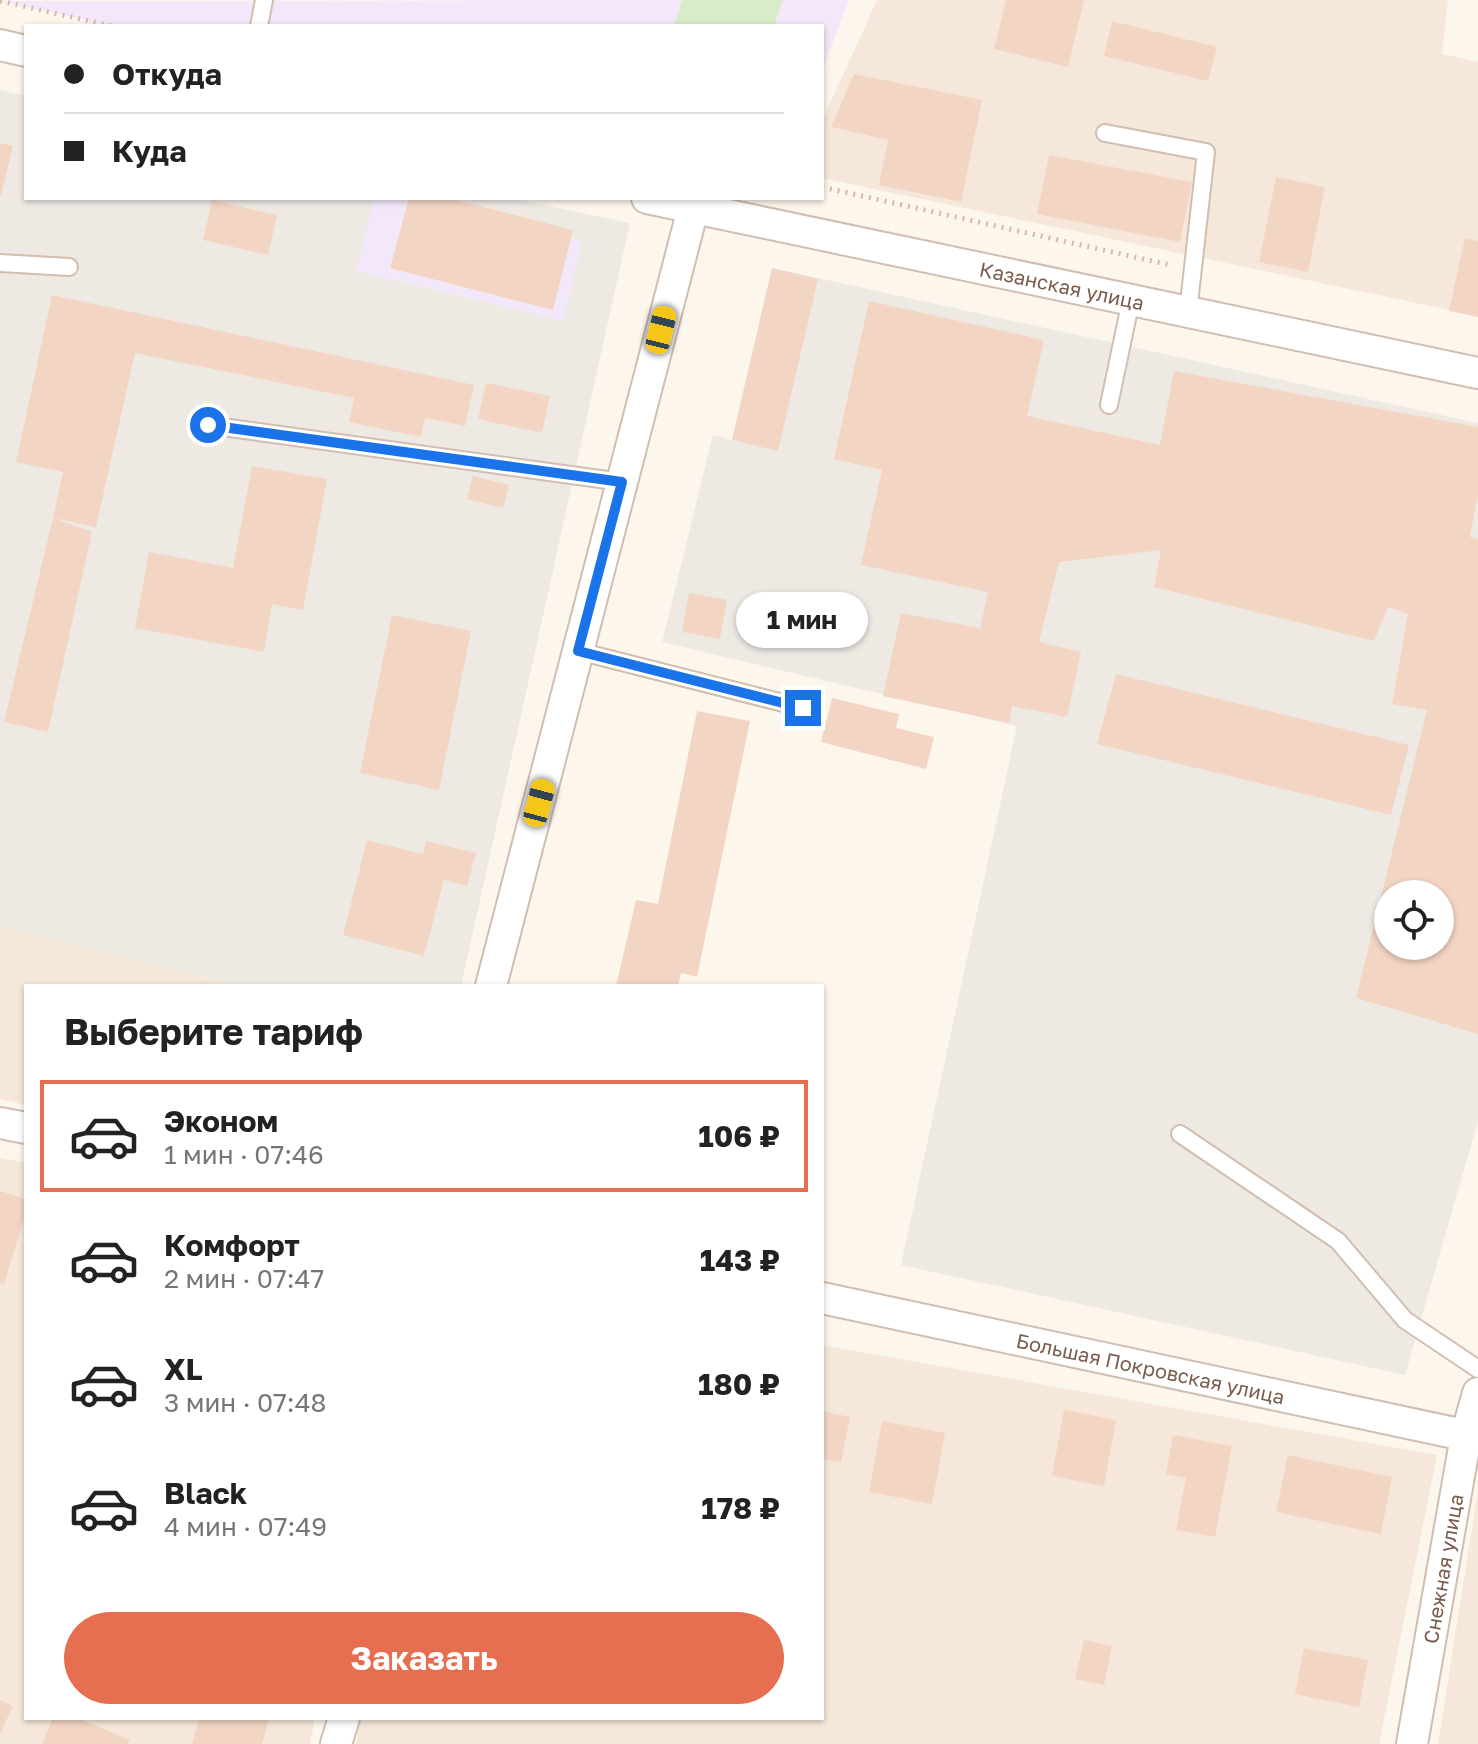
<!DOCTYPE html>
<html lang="ru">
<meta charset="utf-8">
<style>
:root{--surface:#fff;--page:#f2f2f2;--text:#222;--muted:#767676;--line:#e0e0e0;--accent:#e76f51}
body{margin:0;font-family:"Golos Text",sans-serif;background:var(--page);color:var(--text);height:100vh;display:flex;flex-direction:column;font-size:30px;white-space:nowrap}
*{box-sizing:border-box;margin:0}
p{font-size:26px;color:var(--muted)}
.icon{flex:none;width:44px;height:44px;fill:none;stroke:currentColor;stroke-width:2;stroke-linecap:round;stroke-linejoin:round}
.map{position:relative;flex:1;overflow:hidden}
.drawer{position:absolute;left:24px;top:984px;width:800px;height:736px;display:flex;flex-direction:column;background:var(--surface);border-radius:0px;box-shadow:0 2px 6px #0004}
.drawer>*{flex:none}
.banner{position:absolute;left:24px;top:24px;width:800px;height:176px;border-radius:0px;box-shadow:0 2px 6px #0004;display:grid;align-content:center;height:176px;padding:0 40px;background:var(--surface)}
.fabs{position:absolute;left:1374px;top:880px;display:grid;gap:16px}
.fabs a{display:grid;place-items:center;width:80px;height:80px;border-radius:50%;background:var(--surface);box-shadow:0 2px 6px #0004;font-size:40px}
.end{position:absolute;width:36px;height:36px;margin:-18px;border:10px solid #1a73e8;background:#fff;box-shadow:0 0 0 4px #fff}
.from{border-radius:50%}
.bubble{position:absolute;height:56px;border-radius:28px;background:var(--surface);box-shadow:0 2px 6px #0004;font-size:26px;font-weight:700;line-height:56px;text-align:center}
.car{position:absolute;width:24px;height:48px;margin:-24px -12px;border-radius:10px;box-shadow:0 0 6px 2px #0007;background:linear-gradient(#f5c518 24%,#345 0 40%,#f5c518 0 76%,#345 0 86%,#f5c518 0)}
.banner b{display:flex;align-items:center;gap:28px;height:76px;font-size:30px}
.banner b+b{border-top:2px solid var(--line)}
.banner i{width:20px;height:20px;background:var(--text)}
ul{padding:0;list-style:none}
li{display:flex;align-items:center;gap:24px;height:112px;margin:0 16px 12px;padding:0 24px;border:4px solid transparent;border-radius:0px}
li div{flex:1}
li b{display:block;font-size:30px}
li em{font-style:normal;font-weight:700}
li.active{border-color:var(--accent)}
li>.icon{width:72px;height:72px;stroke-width:1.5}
h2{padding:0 40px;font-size:36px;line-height:96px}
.cta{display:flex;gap:16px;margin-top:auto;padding:16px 40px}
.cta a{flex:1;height:92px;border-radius:48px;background:var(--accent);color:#fff;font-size:32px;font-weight:700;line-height:92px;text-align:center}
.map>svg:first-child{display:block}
.residential{fill:#f5e8da}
.industrial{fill:#efe9e4;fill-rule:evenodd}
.education{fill:#f3e8fa}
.green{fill:#d8ecc9}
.building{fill:#f3d5c3;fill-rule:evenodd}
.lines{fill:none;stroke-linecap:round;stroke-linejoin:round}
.lane-casing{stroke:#d1beb0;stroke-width:20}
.street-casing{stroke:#d1beb0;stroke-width:34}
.path{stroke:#d9b8a5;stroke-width:5;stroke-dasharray:2 6;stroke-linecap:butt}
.lane{stroke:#fff;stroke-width:16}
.street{stroke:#fff;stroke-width:30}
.route{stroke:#1a73e8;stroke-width:10}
.labels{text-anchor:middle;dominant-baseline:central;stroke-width:7;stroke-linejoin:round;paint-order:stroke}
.street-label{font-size:20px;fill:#7a5c4d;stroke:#fffaf3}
</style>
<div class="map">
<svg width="1478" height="1744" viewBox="0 0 1478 1744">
<rect width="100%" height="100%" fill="#fdf6ec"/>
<path class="residential" d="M 877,0 L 1448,0 L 1442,54 L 1478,62 L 1478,316 L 822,178 L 822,121 Z
M 0,926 L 237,986 L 26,986 L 26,1105 L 0,1099 Z
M 0,1158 L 26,1163 L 26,1718 L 315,1718 L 310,1744 L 0,1744 Z
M 822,1345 L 1437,1455 L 1379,1744 L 356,1744 L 361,1718 L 822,1718 Z
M 1478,1490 L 1478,1744 L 1438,1744 Z"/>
<path class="industrial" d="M 0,90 L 26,96 L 26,198 L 510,198 L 630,223 L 461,986 L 237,986 L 0,926 Z
M 772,268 L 1478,423 L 1478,1121 L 1405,1375 L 901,1265 L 1017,726 L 662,642 L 713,435 L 732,440 ZM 1388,894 L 1440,894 L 1440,946 L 1388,946 Z"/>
<path class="education" d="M 849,0 L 822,71 L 822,26 L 112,26 L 0,1 Z
M 374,198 L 400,198 L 582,242 L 563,321 L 356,271 Z"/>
<path class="green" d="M 682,0 L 783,0 L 774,26 L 674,26 Z"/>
<path class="building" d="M 1006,0 L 1084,0 L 1068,67 L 994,49 Z
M 1112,21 L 1217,47 L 1208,81 L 1104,56 Z
M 854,74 L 982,100 L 961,202 L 879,185 L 888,140 L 831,127 Z
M 0,143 L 13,146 L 1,196 L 0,195 Z
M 1049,155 L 1192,182 L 1180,242 L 1037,214 Z
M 1276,177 L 1325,187 L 1308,272 L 1259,262 Z
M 409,198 L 448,198 L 573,230 L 553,310 L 390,268 Z
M 212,200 L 277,215 L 268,255 L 203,240 Z
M 1465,238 L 1478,241 L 1478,317 L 1449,311 Z
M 772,268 L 818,279 L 778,451 L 732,440 Z
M 52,295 L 474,385 L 465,426 L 425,418 L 421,437 L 349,422 L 354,398 L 135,353 L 96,527 L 53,518 L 63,472 L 16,462 Z
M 869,301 L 1044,340 L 1027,416 L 1160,445 L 1174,371 L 1478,427 L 1478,494 L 1470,537 L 1478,539 L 1478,1034 L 1356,998 L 1427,710 L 1392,704 L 1408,614 L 1388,607 L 1374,641 L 1154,587 L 1161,550 L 1059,562 L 1039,642 L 1081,652 L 1067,717 L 1012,706 L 1009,723 L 883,696 L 901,613 L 980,628 L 988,592 L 861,565 L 882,470 L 834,459 ZM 1388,894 L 1440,894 L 1440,946 L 1388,946 Z
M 486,383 L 550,396 L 542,433 L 478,419 Z
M 252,466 L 327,479 L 303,610 L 272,604 L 264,652 L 135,628 L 149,552 L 233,568 Z
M 473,476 L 509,485 L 503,508 L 467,499 Z
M 53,518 L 92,532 L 48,732 L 4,722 Z
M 689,593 L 727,600 L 720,639 L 682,632 Z
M 392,615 L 471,631 L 439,790 L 360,773 Z
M 1116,674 L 1409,745 L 1391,815 L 1097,744 Z
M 832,698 L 899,714 L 896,728 L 934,737 L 926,769 L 821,742 Z
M 697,711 L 750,721 L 697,977 L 681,973 L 678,986 L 616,986 L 636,900 L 658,904 Z
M 367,840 L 423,854 L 426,841 L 476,853 L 467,886 L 444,880 L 424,956 L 343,935 Z
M 0,1191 L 26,1199 L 26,1212 L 4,1284 L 0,1283 Z
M 1064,1410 L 1116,1420 L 1104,1486 L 1052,1476 Z
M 822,1411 L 850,1417 L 841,1462 L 822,1459 Z
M 882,1421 L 945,1433 L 932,1504 L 869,1492 Z
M 1173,1435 L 1232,1446 L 1215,1537 L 1176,1530 L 1186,1478 L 1166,1474 Z
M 1288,1455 L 1392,1477 L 1381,1534 L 1276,1512 Z
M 1084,1640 L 1112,1646 L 1104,1685 L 1075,1679 Z
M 1304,1648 L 1368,1660 L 1359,1707 L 1295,1694 Z
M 0,1700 L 13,1706 L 0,1734 Z
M 53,1718 L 77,1718 L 130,1740 L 128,1744 L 42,1744 Z
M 199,1718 L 269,1718 L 262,1744 L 192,1744 Z"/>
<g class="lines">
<defs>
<path id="lane" d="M 259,26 L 264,0
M 1105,133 L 1206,152 L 1188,312
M 0,263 L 69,267
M 1109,405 L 1131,300
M 208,425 L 622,482
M 578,651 L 803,708
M 1180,1134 L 1338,1241 L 1405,1320 L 1478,1369"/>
<g id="street">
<path d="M 0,45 L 26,51"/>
<path id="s1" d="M 647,198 L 1478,373"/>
<path d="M 491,986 L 693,209"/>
<path d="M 0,1123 L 26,1128"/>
<path id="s2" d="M 822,1298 L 1478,1438"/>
<path d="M 336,1744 L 344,1718"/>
<path id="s3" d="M 1412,1744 L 1466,1436 L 1478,1393"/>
</g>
</defs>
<use href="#lane" class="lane-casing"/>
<use href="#street" class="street-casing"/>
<path class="path" d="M 0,1 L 112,26
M 822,187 L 1170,265"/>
<use href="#lane" class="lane"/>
<use href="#street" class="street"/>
</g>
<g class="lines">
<path class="route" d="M 208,425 L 622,482 L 578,651 L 803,708"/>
</g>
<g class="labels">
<g class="street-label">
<text stroke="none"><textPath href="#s1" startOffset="424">Казанская улица</textPath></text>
<text stroke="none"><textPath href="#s2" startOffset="336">Большая Покровская улица</textPath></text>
<text stroke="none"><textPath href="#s3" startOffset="178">Снежная улица</textPath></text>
</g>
</g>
</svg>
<div class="fabs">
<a><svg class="icon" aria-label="locate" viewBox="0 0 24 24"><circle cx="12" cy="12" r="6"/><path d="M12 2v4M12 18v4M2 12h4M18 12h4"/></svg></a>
</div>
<i class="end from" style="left:208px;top:425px"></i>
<i class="end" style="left:803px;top:708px"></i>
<div class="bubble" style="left:736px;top:592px;width:132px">1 мин</div>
<i class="car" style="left:661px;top:330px;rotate:14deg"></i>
<i class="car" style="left:539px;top:803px;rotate:15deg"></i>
<div class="banner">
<b><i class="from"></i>Откуда</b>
<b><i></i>Куда</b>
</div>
<section class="drawer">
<h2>Выберите тариф</h2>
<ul>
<li class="active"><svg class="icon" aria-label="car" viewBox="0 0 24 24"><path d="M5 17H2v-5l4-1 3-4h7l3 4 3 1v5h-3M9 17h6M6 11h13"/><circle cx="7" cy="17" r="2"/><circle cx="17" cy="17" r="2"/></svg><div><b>Эконом</b><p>1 мин · 07:46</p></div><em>106 ₽</em></li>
<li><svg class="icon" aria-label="car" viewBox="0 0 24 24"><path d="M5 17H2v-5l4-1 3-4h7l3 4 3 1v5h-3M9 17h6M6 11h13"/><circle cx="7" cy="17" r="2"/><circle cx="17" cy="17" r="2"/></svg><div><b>Комфорт</b><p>2 мин · 07:47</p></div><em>143 ₽</em></li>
<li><svg class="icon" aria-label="car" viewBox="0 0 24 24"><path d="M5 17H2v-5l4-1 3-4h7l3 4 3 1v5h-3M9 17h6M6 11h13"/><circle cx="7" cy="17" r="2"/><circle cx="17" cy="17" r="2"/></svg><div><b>XL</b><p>3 мин · 07:48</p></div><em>180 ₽</em></li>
<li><svg class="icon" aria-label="car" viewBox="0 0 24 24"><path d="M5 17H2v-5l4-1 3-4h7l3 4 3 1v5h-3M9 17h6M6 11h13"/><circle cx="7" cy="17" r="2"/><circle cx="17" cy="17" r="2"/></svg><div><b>Black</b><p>4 мин · 07:49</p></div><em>178 ₽</em></li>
</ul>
<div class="cta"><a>Заказать</a></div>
</section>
</div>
